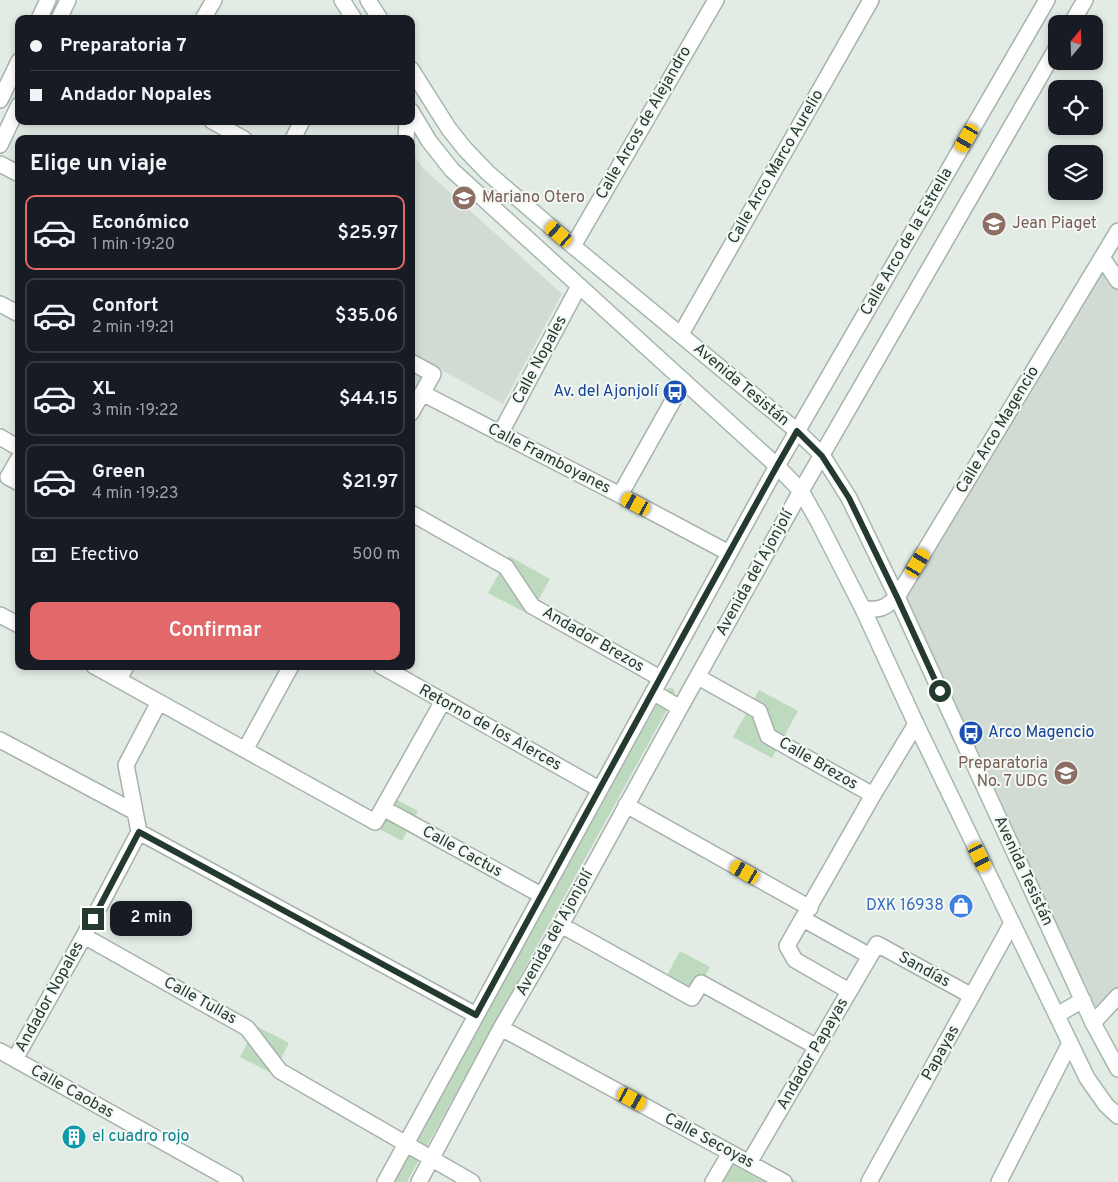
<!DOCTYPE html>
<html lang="es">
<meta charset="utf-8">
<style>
:root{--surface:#171b24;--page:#242831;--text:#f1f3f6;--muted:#9ea1a6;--line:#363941;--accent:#e3686a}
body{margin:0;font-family:Overpass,sans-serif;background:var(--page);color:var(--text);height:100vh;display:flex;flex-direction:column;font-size:19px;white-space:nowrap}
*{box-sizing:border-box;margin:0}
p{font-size:16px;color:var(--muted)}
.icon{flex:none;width:28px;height:28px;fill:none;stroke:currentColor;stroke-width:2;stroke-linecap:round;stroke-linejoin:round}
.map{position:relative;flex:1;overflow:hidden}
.sheet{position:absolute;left:15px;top:135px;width:400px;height:535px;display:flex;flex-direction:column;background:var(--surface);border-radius:10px;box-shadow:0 2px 8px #0003}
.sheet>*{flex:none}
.banner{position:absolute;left:15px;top:15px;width:400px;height:110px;border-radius:10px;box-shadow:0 2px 8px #0003;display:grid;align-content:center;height:110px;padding:0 15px;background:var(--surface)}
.needle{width:32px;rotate:19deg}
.fabs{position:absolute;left:1048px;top:15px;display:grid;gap:10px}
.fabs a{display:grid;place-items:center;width:55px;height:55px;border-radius:10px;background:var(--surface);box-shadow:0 2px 8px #0003;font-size:25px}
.end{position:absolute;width:22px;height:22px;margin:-11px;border:6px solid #243a2f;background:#fff;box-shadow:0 0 0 2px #fff}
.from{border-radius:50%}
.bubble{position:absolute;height:35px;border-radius:10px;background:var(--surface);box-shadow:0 2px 8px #0003;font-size:16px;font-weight:600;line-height:35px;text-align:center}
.car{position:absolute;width:15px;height:30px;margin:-15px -8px;border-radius:6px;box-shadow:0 0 4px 1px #0007;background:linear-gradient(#f5c518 24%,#345 0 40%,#f5c518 0 76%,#345 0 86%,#f5c518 0)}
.banner b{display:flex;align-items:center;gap:18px;height:48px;font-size:19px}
.banner b+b{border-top:1px solid var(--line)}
.banner i{width:12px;height:12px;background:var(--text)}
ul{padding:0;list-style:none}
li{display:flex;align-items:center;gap:15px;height:75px;margin:0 10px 8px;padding:0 5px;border:2px solid var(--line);border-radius:10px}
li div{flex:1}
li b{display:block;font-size:19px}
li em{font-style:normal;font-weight:600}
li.current{border-color:var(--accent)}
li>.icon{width:45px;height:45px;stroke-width:1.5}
h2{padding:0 15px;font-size:22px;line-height:60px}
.pay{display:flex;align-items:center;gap:12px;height:55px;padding:0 15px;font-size:19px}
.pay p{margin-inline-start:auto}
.primary-button{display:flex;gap:10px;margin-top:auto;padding:10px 15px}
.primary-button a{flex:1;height:58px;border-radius:10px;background:var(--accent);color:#fff;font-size:20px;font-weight:600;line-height:58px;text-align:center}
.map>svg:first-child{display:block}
.built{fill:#d1dbd4}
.green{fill:#bedabe}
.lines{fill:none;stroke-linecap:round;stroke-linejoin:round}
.street-casing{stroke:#a6b2ab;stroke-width:18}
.secondary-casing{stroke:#a5b8ad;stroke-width:18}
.street{stroke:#fff;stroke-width:15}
.secondary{stroke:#fff;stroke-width:15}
.route{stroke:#243a2f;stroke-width:6}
.labels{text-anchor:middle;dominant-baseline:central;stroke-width:4;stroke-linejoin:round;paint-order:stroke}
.street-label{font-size:16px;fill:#243a2f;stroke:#f3f8f4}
.education-label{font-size:16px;fill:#785e54;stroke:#f3f8f4;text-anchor:start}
.transit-label{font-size:16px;fill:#164399;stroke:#f3f8f4;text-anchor:end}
.shop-label{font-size:16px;fill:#366cbe;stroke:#f3f8f4;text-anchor:end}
.culture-label{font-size:16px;fill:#0d838f;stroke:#f3f8f4;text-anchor:start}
</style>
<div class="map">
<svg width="1118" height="1182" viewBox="0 0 1118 1182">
<rect width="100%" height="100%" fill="#e3ebe5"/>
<path class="built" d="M 411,151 L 423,168 L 562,294 L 503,404 L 411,353 Z
M 1102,264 L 1118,289 L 1118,992 L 1099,1013 L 941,691 L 901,604 Z
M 411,371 L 425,378 L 411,402 Z"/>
<path class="green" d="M 509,556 L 550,579 L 530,615 L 488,593 Z
M 669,688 L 673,688 L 675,692 L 674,697 L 407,1182 L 393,1182 L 662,695 L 665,690 Z
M 759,690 L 798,711 L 772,758 L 733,737 Z
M 386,794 L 418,811 L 402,841 L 370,824 Z
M 680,951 L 710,967 L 689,1006 L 659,990 Z
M 256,1026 L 289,1043 L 273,1074 L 240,1057 Z
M 741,1150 L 798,1182 L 723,1182 Z"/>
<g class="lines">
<defs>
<path id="street" d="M 39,19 L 48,0
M 59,19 L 68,0
M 203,19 L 214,0
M 1071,24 L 1085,0
M 0,100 L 19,61
M 212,121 L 244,139
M 293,139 L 302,121
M 406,139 L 407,121
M 0,145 L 19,105
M 0,164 L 19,174
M 573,246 L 716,0
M 1102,257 L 1118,281
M 0,304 L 19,314
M 681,334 L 871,0
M 411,362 L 433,374 L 411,413
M 422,393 L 620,495 L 729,553
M 500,434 L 579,286
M 0,437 L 19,448
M 19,458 L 8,477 L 19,483
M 620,495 L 684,381
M 411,513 L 506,567 L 532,606 L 660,678
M 863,609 C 880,610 884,609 897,597 L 1118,231
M 0,615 L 19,625
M 94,666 L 375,822 L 443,701
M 381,666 L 599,789
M 698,677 L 759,711 L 768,736 L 873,795
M 119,680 L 126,666
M 653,692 L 680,708
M 0,740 L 135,812
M 245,750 L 291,666
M 626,805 L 810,908
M 383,808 L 541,895
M 139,832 L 476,1015
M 803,919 L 870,956
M 561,925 L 692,998 L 701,983 L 817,1047
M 84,936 L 247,1028 L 280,1071 L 472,1182
M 849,991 L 795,960 L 787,946 L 873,795 L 916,724
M 1093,1023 L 1118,996
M 501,1028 L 784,1182
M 0,1051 L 235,1182
M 15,1059 L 84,936 L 139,832 L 126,765 L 159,702
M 749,1163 L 877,944 L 972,996
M 385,1182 L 777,466 L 1047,0
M 419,1182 L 501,1028 L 561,925 L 680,708 L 801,491 L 1056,49
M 713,1182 L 730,1153
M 869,1182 L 1012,923
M 999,1182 L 1070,1043"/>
<path id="secondary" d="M 342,0 L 354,19
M 368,0 L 380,19
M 411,69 L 449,129 L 465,149 L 488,173 L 573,246 L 797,431 L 822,455 L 849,498 L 897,597 L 1093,1023 L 1118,1069
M 411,111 L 429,141 L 452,170 L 777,466 L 801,491 L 818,521 L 863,609 L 916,724 L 1087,1078 L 1106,1105 L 1118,1116
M 1057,1015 L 1083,1000"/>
</defs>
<use href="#street" class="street-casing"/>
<use href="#secondary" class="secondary-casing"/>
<use href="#street" class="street"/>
<use href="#secondary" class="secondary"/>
</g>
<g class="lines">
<path class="route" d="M 93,919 L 139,832 L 476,1015 L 694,616 L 777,466 L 797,431 L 822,456 L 849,498 L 897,597 L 940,691"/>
</g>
<defs>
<symbol id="school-disc" viewBox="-11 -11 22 22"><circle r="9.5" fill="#8d6e63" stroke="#f3f8f4"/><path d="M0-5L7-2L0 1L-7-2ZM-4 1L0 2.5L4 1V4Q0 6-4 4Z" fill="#fff"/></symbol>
<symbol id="bus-disc" viewBox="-11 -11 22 22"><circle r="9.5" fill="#1a4fb4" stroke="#f3f8f4"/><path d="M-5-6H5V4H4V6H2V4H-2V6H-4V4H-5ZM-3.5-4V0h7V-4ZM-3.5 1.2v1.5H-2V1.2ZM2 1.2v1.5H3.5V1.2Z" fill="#fff"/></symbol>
<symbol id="university-disc" viewBox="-11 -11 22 22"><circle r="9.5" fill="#8d6e63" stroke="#f3f8f4"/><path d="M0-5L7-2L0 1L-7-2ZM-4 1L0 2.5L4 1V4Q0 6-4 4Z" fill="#fff"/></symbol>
<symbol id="shop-disc" viewBox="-11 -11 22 22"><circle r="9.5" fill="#3f7fe0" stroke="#f3f8f4"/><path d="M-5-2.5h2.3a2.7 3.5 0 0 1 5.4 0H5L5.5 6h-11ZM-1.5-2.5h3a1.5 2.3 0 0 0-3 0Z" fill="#fff"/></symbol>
<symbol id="building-disc" viewBox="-11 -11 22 22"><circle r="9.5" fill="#0f9aa8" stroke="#f3f8f4"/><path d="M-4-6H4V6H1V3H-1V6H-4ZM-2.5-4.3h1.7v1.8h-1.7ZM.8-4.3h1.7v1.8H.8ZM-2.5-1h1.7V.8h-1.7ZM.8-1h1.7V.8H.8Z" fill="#fff"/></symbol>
</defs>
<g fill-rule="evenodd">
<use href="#school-disc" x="450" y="184" width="28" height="28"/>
<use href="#school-disc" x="980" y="210" width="28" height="28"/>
<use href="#bus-disc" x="661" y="378" width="28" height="28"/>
<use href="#bus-disc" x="957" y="719" width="28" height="28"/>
<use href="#university-disc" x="1052" y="759" width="28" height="28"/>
<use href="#shop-disc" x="947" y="892" width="28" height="28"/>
<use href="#building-disc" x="60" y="1123" width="28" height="28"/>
</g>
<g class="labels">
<g class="street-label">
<text transform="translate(644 123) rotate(-60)">Calle Arcos de Alejandro</text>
<text transform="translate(776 167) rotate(-60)">Calle Arco Marco Aurelio</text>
<text transform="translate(907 242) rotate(-60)">Calle Arco de la Estrella</text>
<text transform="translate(540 360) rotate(-62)">Calle Nopales</text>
<text transform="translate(741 385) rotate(40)">Avenida Tesistán</text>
<text transform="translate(998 430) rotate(-59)">Calle Arco Magencio</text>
<text transform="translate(549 459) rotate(27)">Calle Framboyanes</text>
<text transform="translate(755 573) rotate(-61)">Avenida del Ajonjolí</text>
<text transform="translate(593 640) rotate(30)">Andador Brezos</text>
<text transform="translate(490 728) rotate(29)">Retorno de los Alerces</text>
<text transform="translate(818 764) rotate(30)">Calle Brezos</text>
<text transform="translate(462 852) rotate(29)">Calle Cactus</text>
<text transform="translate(1023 871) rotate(65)">Avenida Tesistán</text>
<text transform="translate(555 933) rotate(-61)">Avenida del Ajonjolí</text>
<text transform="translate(924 970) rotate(29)">Sandías</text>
<text transform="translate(50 997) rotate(-61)">Andador Nopales</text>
<text transform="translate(200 1001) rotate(29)">Calle Tullas</text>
<text transform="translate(941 1053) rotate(-61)">Papayas</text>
<text transform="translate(813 1054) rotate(-60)">Andador Papayas</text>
<text transform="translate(72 1092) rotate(29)">Calle Caobas</text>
<text transform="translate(709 1141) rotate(28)">Calle Secoyas</text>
</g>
<g class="education-label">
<text x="482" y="198">Mariano Otero</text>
<text x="1012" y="224">Jean Piaget</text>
<text x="1048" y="764" text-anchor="end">Preparatoria<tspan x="1048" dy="18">No. 7 UDG</tspan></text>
</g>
<g class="transit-label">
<text x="658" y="392">Av. del Ajonjolí</text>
<text x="988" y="733" text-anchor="start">Arco Magencio</text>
</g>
<g class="shop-label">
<text x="944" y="906">DXK 16938</text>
</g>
<g class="culture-label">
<text x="92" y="1137">el cuadro rojo</text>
</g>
</g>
</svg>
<div class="fabs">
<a><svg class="needle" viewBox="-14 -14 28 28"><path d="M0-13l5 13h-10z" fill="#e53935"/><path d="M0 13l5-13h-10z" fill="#9ea1a6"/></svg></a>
<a><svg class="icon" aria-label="locate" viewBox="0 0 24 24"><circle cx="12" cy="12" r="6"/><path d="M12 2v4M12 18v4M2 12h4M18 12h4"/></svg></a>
<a><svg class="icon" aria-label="layers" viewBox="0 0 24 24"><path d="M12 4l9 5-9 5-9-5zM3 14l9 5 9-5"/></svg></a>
</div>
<i class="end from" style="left:940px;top:691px"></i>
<i class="end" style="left:93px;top:919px"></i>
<div class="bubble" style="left:110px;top:901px;width:82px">2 min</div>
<i class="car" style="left:967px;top:138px;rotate:210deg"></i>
<i class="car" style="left:559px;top:234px;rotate:311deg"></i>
<i class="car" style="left:636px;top:504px;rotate:298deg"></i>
<i class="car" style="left:918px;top:563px;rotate:31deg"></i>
<i class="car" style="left:980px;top:857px;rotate:154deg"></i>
<i class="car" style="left:745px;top:872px;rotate:300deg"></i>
<i class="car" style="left:632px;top:1099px;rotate:118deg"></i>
<div class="banner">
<b><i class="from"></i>Preparatoria 7</b>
<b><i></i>Andador Nopales</b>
</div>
<section class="sheet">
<h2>Elige un viaje</h2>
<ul>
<li class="current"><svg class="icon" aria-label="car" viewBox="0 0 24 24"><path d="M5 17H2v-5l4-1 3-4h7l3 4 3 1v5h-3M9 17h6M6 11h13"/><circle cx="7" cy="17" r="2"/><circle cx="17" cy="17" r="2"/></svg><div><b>Económico</b><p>1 min · 19:20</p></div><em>$25.97</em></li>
<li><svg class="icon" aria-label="car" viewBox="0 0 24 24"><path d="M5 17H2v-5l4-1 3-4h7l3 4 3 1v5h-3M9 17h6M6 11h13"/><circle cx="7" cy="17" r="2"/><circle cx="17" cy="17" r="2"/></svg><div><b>Confort</b><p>2 min · 19:21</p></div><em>$35.06</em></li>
<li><svg class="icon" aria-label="car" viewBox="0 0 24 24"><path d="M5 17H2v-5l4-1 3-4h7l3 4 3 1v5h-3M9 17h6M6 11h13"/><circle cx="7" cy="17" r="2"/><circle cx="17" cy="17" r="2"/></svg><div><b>XL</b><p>3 min · 19:22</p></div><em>$44.15</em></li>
<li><svg class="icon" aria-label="car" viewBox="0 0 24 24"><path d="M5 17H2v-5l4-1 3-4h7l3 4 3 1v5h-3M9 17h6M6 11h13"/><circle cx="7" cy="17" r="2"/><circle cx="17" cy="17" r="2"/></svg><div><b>Green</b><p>4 min · 19:23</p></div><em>$21.97</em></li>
</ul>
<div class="pay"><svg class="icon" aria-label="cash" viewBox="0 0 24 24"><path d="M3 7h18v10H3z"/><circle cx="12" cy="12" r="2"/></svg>Efectivo<p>500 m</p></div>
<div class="primary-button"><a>Confirmar</a></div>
</section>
</div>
